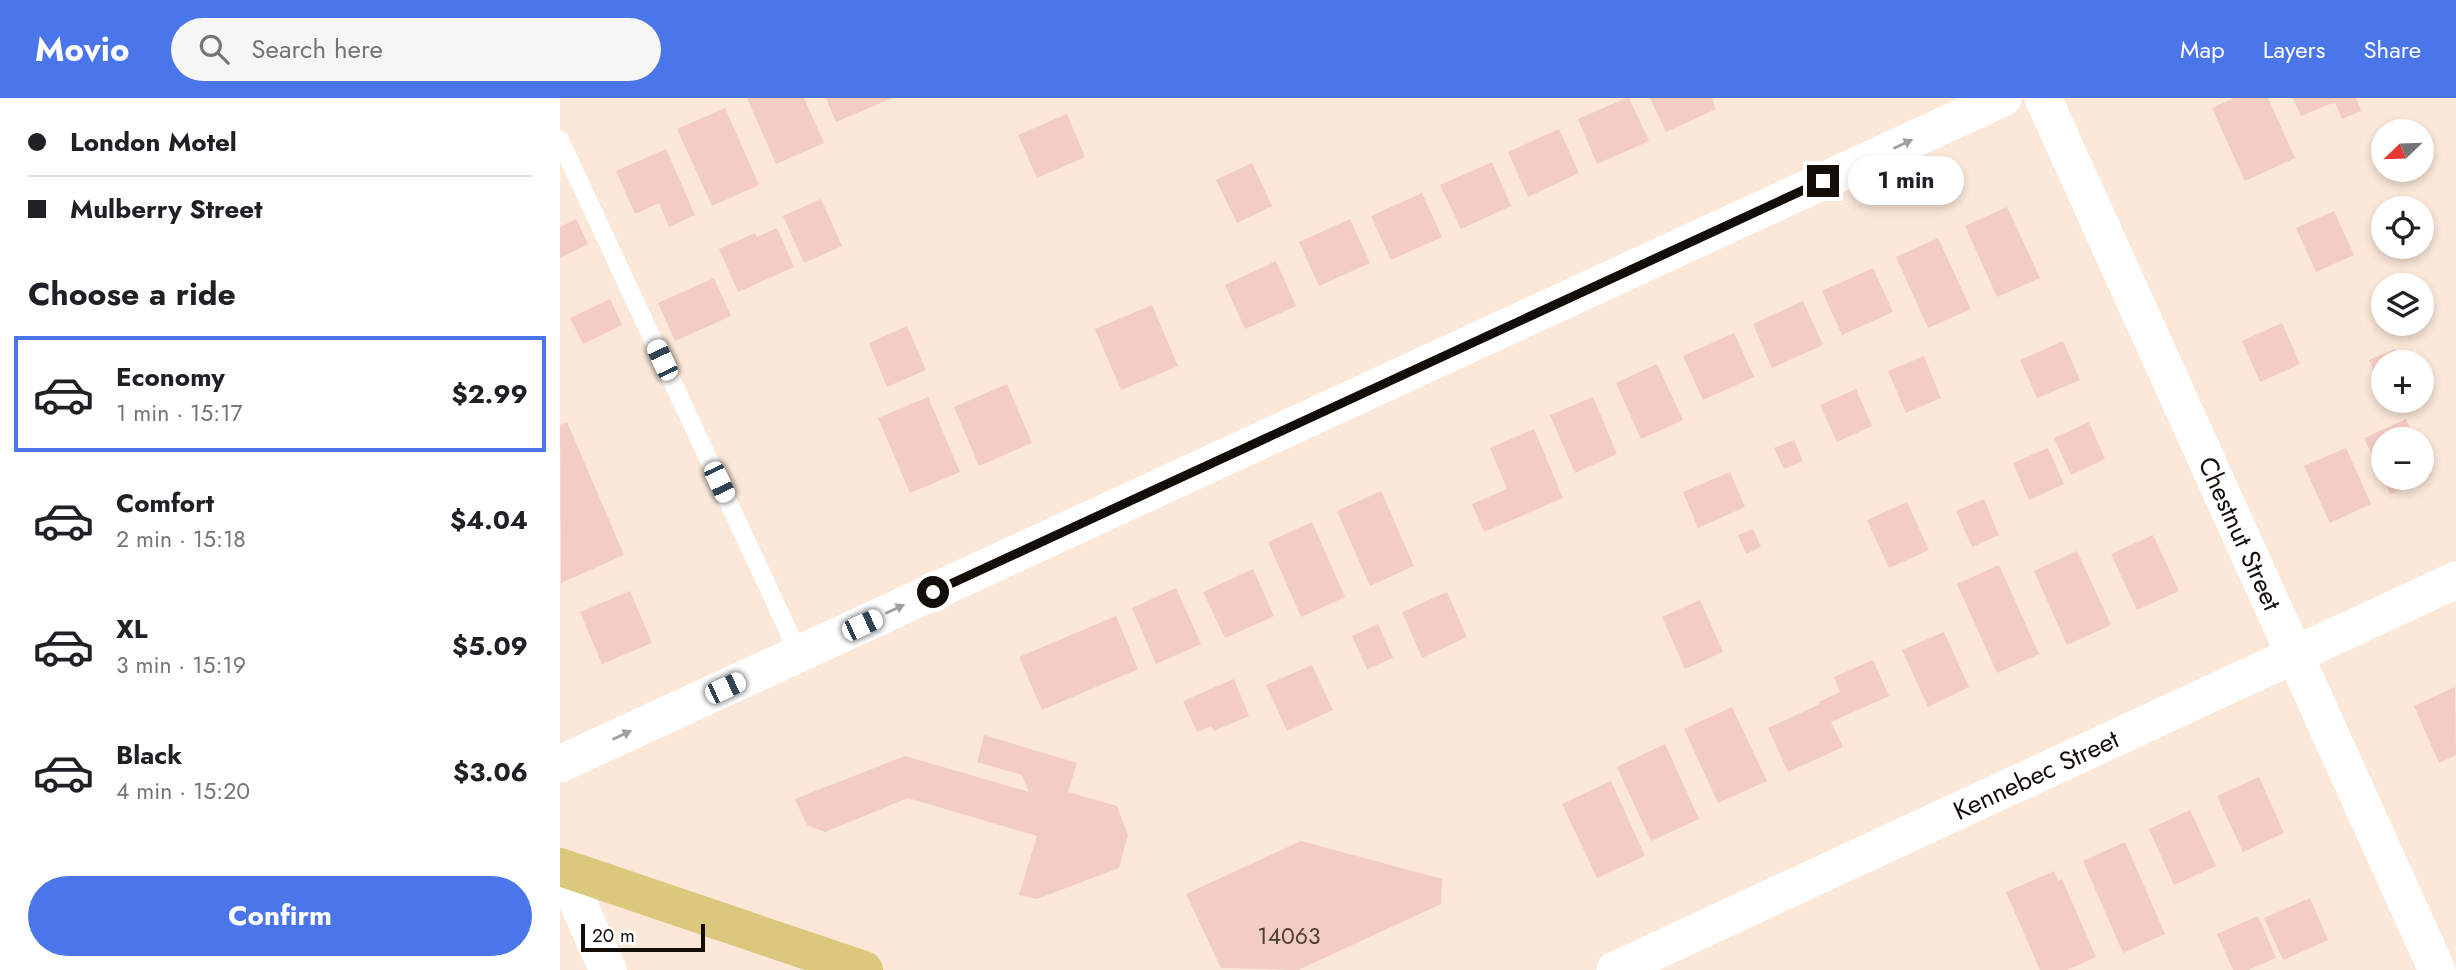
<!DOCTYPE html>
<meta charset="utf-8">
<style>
:root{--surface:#fff;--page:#f6f6f6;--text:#202124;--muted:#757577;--line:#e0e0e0;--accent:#4a76e9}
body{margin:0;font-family:Jost,sans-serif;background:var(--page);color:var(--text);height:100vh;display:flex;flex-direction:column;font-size:26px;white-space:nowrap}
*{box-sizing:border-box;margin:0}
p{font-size:23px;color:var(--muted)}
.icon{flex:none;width:38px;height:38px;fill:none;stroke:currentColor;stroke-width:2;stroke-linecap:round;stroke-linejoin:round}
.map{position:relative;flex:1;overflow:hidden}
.drawer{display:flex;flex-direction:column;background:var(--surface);width:560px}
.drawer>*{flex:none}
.hud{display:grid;align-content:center;height:154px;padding:0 28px;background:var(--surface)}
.needle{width:46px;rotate:247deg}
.controls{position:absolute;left:1811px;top:21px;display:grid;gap:14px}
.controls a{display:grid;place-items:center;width:63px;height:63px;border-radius:50%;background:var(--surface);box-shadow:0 4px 10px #0003;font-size:35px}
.scale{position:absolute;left:21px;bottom:18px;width:124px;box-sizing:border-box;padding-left:7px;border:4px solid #140e09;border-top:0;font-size:19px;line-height:24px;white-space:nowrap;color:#140e09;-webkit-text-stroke:5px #fff;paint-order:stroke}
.end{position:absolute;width:32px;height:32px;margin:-16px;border:9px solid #140e09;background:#fff;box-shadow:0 0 0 4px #fff}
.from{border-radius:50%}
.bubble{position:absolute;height:49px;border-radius:24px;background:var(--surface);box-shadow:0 4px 10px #0003;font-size:23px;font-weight:700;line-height:49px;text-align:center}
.car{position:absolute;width:21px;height:42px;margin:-21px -10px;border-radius:9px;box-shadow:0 0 5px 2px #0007;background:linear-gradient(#fff 24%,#345 0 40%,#fff 0 76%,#345 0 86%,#fff 0)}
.hud b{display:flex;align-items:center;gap:24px;height:66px;font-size:26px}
.hud b+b{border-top:2px solid var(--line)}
.hud i{width:18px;height:18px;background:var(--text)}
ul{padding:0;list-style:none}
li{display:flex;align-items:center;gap:21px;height:116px;margin:0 14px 10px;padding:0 14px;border:4px solid transparent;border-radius:0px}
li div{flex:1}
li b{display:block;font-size:26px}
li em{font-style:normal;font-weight:700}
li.active{border-color:var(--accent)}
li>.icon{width:63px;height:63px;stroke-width:1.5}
h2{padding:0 28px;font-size:32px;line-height:84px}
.primary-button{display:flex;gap:14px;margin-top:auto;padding:14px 28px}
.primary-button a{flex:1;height:80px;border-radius:42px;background:var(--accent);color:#fff;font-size:28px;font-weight:700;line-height:80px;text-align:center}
header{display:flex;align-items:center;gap:42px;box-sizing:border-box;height:98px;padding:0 35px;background:var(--accent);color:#fff}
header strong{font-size:33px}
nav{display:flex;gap:38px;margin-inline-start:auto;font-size:24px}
.search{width:490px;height:63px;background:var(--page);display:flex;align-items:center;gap:18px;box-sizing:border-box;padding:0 24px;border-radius:38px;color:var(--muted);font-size:26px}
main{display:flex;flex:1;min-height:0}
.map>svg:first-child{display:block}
.building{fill:#f3ccc4}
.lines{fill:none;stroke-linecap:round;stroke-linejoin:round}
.service{stroke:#fff;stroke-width:18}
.minor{stroke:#fff;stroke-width:37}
.primary{stroke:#dcc87d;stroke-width:38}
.oneway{fill:#a19f9d}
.route{stroke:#140e09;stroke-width:9}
.labels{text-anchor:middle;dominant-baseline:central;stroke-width:7;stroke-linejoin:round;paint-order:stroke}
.number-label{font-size:23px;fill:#4c3e38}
.street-label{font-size:26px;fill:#140e09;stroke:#fff}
</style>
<header>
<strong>Movio</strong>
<div class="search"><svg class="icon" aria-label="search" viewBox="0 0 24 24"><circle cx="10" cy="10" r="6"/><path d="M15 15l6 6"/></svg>Search here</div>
<nav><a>Map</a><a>Layers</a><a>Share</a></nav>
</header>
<main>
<section class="drawer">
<div class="hud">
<b><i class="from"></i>London Motel</b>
<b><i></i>Mulberry Street</b>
</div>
<h2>Choose a ride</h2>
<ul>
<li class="active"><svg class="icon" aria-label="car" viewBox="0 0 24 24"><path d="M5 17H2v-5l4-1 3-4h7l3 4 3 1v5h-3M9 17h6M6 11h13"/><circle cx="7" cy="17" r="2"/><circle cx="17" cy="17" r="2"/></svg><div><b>Economy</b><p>1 min · 15:17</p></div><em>$2.99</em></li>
<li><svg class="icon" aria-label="car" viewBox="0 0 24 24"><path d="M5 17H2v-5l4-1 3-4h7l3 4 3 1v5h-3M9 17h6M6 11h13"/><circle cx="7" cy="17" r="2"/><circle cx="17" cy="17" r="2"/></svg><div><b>Comfort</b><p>2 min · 15:18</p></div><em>$4.04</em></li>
<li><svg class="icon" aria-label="car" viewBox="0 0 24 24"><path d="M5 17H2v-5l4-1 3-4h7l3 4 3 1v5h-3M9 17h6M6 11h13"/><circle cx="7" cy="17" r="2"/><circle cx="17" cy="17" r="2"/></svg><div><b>XL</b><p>3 min · 15:19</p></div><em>$5.09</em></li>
<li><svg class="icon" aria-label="car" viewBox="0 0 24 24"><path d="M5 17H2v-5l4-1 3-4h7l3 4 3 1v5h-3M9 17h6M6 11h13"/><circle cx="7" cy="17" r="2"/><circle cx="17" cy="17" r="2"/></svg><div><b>Black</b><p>4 min · 15:20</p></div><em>$3.06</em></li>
</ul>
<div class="primary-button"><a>Confirm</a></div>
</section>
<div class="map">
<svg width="1896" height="872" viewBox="0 0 1896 872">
<rect width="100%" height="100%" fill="#fbe8d9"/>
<path class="building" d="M 187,0 L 244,0 L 264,45 L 216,66 Z
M 266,0 L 332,0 L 276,24 Z
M 1066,0 L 1069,0 L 1089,43 L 1037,66 L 1018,21 Z
M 1090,0 L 1152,0 L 1156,11 L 1106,34 Z
M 1674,0 L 1708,0 L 1735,60 L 1685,83 L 1652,10 Z
M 1733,0 L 1796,0 L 1801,13 L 1782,21 L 1775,4 L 1741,18 Z
M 165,10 L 199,87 L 152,108 L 117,31 Z
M 507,16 L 525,59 L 477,80 L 458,37 Z
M 999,31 L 1019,75 L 968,99 L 948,54 Z
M 106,51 L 135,117 L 109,129 L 99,105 L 75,116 L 56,73 Z
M 932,64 L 951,108 L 901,131 L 880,87 Z
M 692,65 L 712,108 L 677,125 L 656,82 Z
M 862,95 L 882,139 L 831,162 L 811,118 Z
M 261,101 L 282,148 L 244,165 L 223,118 Z
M 1447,109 L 1480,180 L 1437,199 L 1405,128 Z
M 1774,113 L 1794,157 L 1756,174 L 1736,130 Z
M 16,121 L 28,146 L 0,160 L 0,129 Z
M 790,121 L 810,165 L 759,188 L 739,144 Z
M 217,130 L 234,169 L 178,194 L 159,151 L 195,135 L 197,139 Z
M 1378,140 L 1411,211 L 1368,230 L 1336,159 Z
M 716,163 L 736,208 L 685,231 L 665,187 Z
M 1313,170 L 1333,214 L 1282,237 L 1262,193 Z
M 154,180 L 171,218 L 115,243 L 98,205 Z
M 50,201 L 62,227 L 23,246 L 10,220 Z
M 1243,203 L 1263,247 L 1212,270 L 1193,226 Z
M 592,207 L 618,268 L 561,292 L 535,231 Z
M 1722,225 L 1740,266 L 1700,284 L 1682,243 Z
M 347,228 L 366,272 L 327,289 L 309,245 Z
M 1174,235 L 1194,279 L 1143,302 L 1123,258 Z
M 1503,243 L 1520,282 L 1477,300 L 1460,262 Z
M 1835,251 L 1841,264 L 1824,264 L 1823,296 L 1809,262 Z
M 1364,258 L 1381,300 L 1346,315 L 1328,273 Z
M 1097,266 L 1123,322 L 1081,341 L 1056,285 Z
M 447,286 L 472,345 L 419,368 L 394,309 Z
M 1296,291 L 1312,328 L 1277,344 L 1260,307 Z
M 368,299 L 400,374 L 350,395 L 318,320 Z
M 1033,299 L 1057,356 L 1015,375 L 990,317 Z
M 1846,321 L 1855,341 L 1824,341 L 1824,380 L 1862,380 L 1862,356 L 1872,377 L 1830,396 L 1804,340 Z
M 7,324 L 64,457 L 1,485 L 0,327 Z
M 1529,324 L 1545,361 L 1511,377 L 1494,340 Z
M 974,331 L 1003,400 L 924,434 L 912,406 L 947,391 L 930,350 Z
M 1234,342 L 1243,363 L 1224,371 L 1214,350 Z
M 1488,350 L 1504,386 L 1469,402 L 1453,365 Z
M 1786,350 L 1811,406 L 1770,425 L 1744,368 Z
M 1170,374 L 1185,409 L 1138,430 L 1123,394 Z
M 821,393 L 854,468 L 810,488 L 777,413 Z
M 1424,401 L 1439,437 L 1412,449 L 1396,413 Z
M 1347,404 L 1369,452 L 1329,470 L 1307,422 Z
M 752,424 L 785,499 L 741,519 L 708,444 Z
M 1193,431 L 1201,449 L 1186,456 L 1178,437 Z
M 1593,437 L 1619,493 L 1577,512 L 1551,456 Z
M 1517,453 L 1551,527 L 1507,547 L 1474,473 Z
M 1439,467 L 1479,556 L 1437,575 L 1397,486 Z
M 693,471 L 714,518 L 665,540 L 643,494 Z
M 616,490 L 641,546 L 596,566 L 572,510 Z
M 70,493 L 92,545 L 42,566 L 20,514 Z
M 887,494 L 907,539 L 862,560 L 842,514 Z
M 1140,502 L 1163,554 L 1125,571 L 1102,519 Z
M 556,518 L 578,571 L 482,612 L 459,559 Z
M 818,526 L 833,560 L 807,571 L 792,538 Z
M 1384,534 L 1409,589 L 1368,609 L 1342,552 Z
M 1313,562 L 1329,598 L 1271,624 L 1283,649 L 1228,674 L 1208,630 L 1260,606 L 1259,604 L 1280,594 L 1274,579 Z
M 752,567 L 773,612 L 727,633 L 706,587 Z
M 674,581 L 689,618 L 654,633 L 651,628 L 637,634 L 623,603 Z
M 1895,589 L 1896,657 L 1879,665 L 1854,608 Z
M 1172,609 L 1207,683 L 1158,705 L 1124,631 Z
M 424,637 L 517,665 L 508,694 L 557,708 L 568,737 L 559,770 L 477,801 L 459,797 L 477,738 L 348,700 L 265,734 L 247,727 L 235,701 L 345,658 L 469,694 L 462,677 L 417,664 Z
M 1105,646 L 1139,721 L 1091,743 L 1057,669 Z
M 1699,679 L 1724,735 L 1683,754 L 1657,698 Z
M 1051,683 L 1085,758 L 1037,780 L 1002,706 Z
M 1630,712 L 1656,768 L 1614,787 L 1589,731 Z
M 741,743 L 882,781 L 881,806 L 738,872 L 661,870 L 626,796 Z
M 1565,744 L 1605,836 L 1563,855 L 1523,763 Z
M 1494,773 L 1498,783 L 1502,781 L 1536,859 L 1507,872 L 1480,872 L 1446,794 Z
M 1750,800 L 1768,842 L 1723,862 L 1704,820 Z
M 1698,818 L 1716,860 L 1688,872 L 1673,872 L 1657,836 Z"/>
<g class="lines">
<path class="service" d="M 0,42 L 239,556"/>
<g class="minor">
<path id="s1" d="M 1483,0 L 1877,872"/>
<path d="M 0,666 L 1443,0"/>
<path d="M 2,769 L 48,872"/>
<path id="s2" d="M 1055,872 L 1896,482"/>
</g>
<path class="primary" d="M 0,769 L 304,872"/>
</g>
<defs><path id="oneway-solid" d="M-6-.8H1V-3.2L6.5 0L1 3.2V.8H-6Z" transform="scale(1.75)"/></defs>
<g class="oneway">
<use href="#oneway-solid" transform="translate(1343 46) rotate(-25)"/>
<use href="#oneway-solid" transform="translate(335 511) rotate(-25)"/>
<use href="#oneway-solid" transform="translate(62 637) rotate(-25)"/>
</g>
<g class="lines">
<path class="route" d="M 373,494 L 1263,83"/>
</g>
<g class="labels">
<g class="number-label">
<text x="729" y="838">14063</text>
</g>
<g class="street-label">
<text stroke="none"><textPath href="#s1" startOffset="478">Chestnut Street</textPath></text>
<text stroke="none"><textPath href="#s2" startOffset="464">Kennebec Street</textPath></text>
</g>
</g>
</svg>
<div class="controls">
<a><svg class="needle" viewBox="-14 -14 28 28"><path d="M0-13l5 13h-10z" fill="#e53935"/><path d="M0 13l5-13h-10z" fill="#757577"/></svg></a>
<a><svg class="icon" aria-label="locate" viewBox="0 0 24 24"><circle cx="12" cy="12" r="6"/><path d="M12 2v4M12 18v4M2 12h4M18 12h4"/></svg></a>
<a><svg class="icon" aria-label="layers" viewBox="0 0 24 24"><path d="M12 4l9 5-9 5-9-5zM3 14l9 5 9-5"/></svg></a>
<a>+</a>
<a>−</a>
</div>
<div class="scale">20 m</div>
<i class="end from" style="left:373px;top:494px"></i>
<i class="end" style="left:1263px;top:83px"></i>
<div class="bubble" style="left:1288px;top:58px;width:116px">1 min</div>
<i class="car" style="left:102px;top:262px;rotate:335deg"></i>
<i class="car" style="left:159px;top:384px;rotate:155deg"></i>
<i class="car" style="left:302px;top:527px;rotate:65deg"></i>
<i class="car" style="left:165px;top:590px;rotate:65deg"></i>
</div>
</main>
